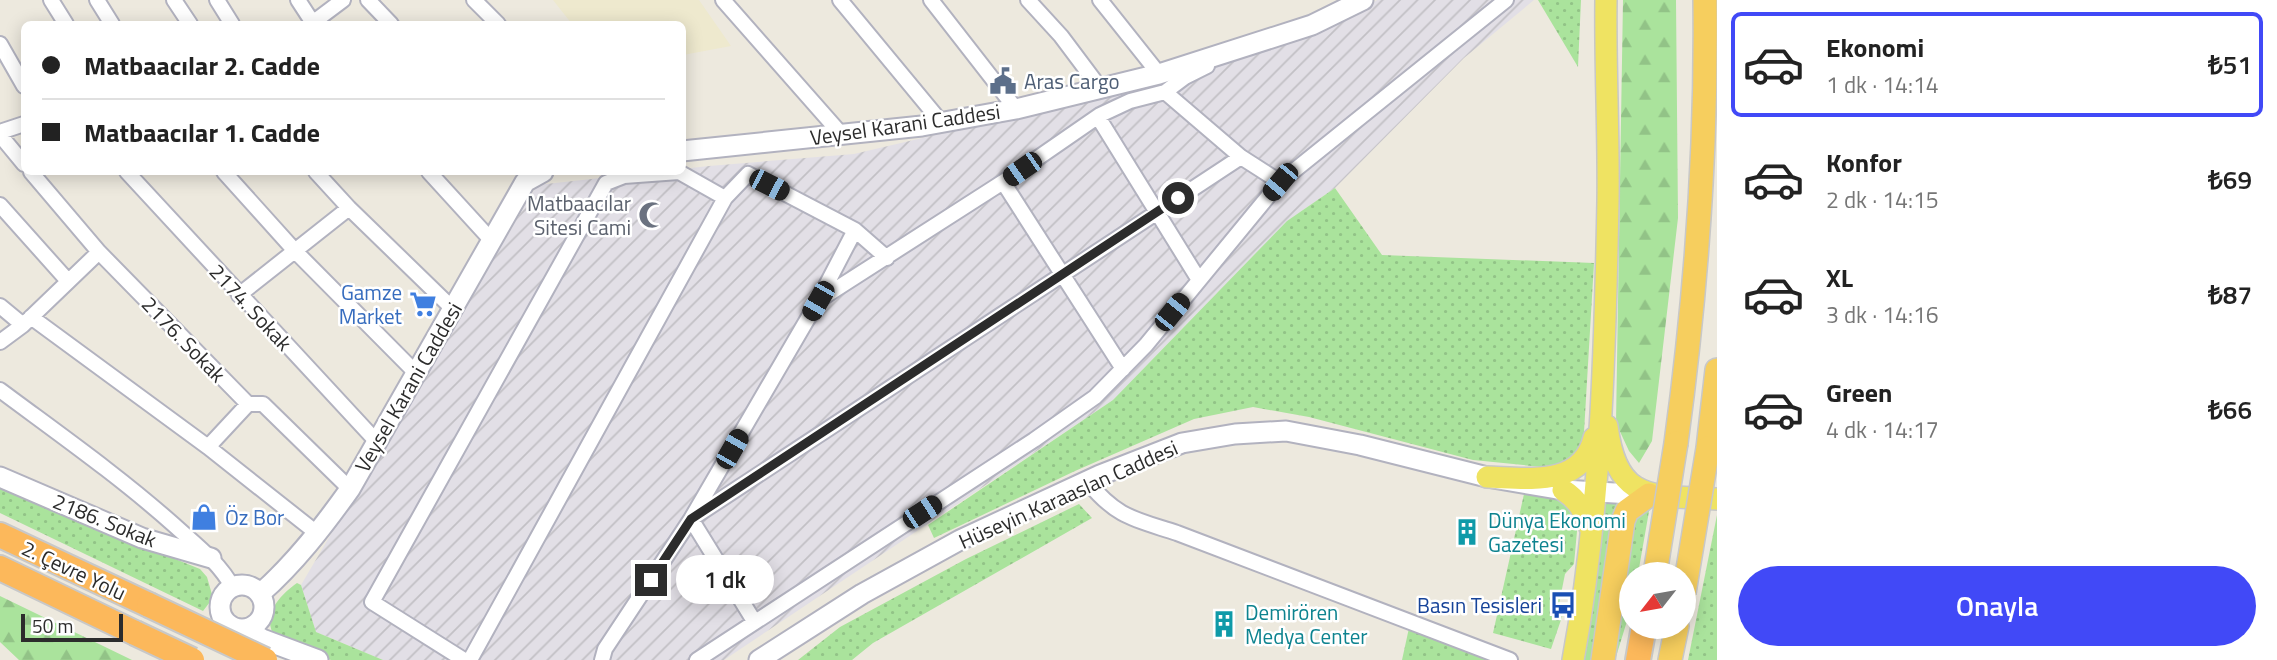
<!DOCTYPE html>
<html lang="tr">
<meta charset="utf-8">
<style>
:root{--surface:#fff;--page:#f6f6f6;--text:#222;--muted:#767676;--line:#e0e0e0;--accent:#4149f7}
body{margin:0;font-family:"Titillium Web",sans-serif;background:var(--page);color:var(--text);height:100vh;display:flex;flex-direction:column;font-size:26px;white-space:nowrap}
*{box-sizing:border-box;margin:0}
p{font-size:23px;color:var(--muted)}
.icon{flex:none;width:38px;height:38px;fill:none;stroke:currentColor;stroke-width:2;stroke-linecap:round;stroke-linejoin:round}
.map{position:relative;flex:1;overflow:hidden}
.details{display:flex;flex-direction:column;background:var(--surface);width:560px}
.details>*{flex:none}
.banner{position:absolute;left:21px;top:21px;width:665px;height:154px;border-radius:10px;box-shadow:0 4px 18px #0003;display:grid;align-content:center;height:154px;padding:0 21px;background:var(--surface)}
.needle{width:46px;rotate:239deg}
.controls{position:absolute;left:1619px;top:562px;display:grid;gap:14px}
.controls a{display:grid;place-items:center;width:77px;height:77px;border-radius:50%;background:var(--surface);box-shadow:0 4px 18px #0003;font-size:35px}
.scale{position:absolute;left:21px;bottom:18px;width:102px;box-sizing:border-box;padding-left:7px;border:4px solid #2c2c2c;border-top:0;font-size:19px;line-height:24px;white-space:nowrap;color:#2c2c2c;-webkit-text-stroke:5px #fff;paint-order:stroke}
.end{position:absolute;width:32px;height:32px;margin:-16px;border:9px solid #2c2c2c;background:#fff;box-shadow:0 0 0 4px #fff}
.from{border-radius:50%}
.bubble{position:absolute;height:49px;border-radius:24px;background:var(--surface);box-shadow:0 4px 18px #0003;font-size:23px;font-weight:600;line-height:49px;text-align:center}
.car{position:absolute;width:21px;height:42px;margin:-21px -10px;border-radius:9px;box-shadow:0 0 5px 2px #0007;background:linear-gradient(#222 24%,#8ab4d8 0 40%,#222 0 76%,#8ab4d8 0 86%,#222 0)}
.banner b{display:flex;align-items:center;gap:24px;height:66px;font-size:26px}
.banner b+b{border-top:2px solid var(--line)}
.banner i{width:18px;height:18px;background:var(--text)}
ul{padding:12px 0 0;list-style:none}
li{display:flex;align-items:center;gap:21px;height:105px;margin:0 14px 10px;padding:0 7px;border:4px solid transparent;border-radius:10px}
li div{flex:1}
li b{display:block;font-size:26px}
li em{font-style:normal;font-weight:600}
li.on{border-color:var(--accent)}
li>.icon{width:63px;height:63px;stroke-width:1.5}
.action{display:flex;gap:14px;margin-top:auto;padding:14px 21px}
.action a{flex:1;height:80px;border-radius:42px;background:var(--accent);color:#fff;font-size:28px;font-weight:600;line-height:80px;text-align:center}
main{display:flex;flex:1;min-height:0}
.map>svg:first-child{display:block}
.industrial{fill:url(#industrial-furrows)}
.education{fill:#eee9ce}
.grass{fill:url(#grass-dots)}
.forest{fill:url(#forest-firs)}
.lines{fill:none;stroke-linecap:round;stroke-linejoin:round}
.minor-casing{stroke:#b2b2bf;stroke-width:18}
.secondary-casing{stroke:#b2b2bf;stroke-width:23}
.primary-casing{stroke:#c8c8c8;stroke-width:24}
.trunk-casing{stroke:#c8c8c8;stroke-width:26}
.motorway-casing{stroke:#c8c8c8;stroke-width:28}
.minor{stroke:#fff;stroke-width:14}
.secondary{stroke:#fff;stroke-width:19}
.primary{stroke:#efe362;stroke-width:21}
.trunk{stroke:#f6ce5e;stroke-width:23}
.motorway{stroke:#fcb85b;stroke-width:24}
.trunk-bridge-casing{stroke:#c8c8c8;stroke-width:26;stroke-linecap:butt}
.motorway-bridge-casing{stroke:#c8c8c8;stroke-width:28;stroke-linecap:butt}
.trunk-bridge{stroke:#f6ce5e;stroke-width:23}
.motorway-bridge{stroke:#fcb85b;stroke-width:24}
.route{stroke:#2c2c2c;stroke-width:9}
.labels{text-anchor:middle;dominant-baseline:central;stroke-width:5;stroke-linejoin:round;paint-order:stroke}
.service-label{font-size:21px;fill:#4e5e75;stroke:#fff;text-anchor:start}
.street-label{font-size:21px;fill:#2c2c2c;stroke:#fff}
.worship-label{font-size:21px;fill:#5b616d;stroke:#fff;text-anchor:end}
.shop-label{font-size:21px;fill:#366cbe;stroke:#fff;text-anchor:end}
.culture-label{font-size:21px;fill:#0d838f;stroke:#fff;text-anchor:start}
.transit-label{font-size:21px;fill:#164399;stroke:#fff;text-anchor:end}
</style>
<main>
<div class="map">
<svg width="1717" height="660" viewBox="0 0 1717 660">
<defs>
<pattern id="industrial-furrows" width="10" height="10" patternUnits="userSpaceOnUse" patternTransform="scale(1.75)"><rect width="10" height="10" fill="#e2dfe6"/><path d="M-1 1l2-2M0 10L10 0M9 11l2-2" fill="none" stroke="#c2c0c5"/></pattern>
<pattern id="grass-dots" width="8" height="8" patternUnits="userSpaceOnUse" patternTransform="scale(1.75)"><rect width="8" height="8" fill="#aae39c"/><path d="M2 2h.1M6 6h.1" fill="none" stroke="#92c387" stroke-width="1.8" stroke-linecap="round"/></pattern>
<pattern id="forest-firs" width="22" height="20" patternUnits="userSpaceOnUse" patternTransform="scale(1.75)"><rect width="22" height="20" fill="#aae39c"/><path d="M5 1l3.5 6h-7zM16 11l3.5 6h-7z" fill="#92c387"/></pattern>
</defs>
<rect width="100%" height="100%" fill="#ede9de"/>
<path class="industrial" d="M 1377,0 L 1534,0 L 1464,58 L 1335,188 L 1287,221 L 1113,400 L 724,660 L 383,660 L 316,632 L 301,585 L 537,185 L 709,166 L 854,154 L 1127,90 L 1367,7 Z"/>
<path class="education" d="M 553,0 L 699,0 L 731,46 L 683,55 L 682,24 L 572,24 Z"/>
<path class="grass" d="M 1538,0 L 1581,0 L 1578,67 Z
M 1335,188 L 1382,255 L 1594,263 L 1583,449 L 1570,464 L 1552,468 L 1473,460 L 1309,417 L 1253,407 L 1194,419 L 1075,471 L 934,538 L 928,525 L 1113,400 L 1287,221 Z
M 0,488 L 200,569 L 207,577 L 213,598 L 203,611 L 0,513 Z
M 1524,494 L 1568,499 L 1578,520 L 1574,564 L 1565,574 L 1559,604 L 1563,614 L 1551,649 L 1493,633 Z
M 1605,499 L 1623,502 L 1595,660 L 1580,660 L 1589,631 Z
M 1651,500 L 1638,574 L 1631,574 L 1631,608 L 1615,660 L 1613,660 L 1632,515 Z
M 1079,504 L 1092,518 L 873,643 L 852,660 L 798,660 L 840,627 L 966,559 Z
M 1717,515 L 1717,660 L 1688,660 Z
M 297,583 L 301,585 L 316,632 L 383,660 L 331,660 L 276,639 C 260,616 279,596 297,583 Z
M 1409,628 L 1493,660 L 1402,660 Z"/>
<path class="forest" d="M 1623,0 L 1676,0 L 1678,218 L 1652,441 L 1639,463 L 1629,451 L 1616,423 Z
M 0,596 L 132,660 L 19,660 L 0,642 Z"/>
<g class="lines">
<defs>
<path id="minor" d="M 51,0 L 66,24
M 97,0 L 112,24
M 174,0 L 190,24
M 217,0 L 232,24
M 298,0 L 313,23
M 368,0 L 391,24
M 474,0 L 498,24
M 723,0 L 841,134
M 840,0 L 941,122
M 931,0 L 1016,109
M 1028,0 L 1061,36 L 1100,88
M 1100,0 L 1159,74
M 311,24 L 343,0
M 0,44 L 24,86
M 1165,92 L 1241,157 L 1280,182
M 1098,117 L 1199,280
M 0,132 L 24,124
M 0,135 L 24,164
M 31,172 L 99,252 L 248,404 L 263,404 L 350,489
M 127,172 L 377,442
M 224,172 L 296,252 L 416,373
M 316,172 L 349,208 L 453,309
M 429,172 L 492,241
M 1003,182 L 1123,369
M 725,198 L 748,174 L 855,230
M 0,205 L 68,281
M 239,295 L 349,208
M 819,300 L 1003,182 L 1100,115 L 1130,101 L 1165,92 L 1185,77 L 1207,66
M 0,306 L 23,325
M 31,317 L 208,447 L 318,534
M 0,342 L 23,325 L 99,252
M 0,390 C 59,434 119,476 174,525 C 196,545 219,562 233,588
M 208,447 L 248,404
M 1087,481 C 1117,518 1134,519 1177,533 L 1510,660
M 754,621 L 691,519 L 1241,157
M 464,660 L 372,602 L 606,183 L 624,176 L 679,172 L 725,198 L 470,660
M 602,660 L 605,649 L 691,519 L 818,301 L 855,230 L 887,258
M 697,660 L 1034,440 L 1095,397 L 1146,345 L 1280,182 L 1506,0"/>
<path id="secondary" d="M 682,151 L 922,126 L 1016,109 L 1159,74 L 1312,25 L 1363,0
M 0,477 L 142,538 L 211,558
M220 607a22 22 0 1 1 44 0a22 22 0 1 1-44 0Z
M 260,594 C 295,563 323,527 350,489 L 525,182 L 543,172
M 248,629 L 262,639 L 318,660
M 759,660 L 862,594 L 960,540 L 1100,475 L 1182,443 L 1235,434 L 1286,431 L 1360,445 L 1487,477 L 1563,490 L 1649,495"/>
<path id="primary" d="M 1607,426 C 1617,504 1653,495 1717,499
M 1487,477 C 1527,478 1582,488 1594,438
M 1563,490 C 1579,500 1584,512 1591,530
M 1573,660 C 1601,509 1605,355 1608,201 C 1609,134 1605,67 1606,0"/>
<path id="trunk" d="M 1676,443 C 1696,296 1707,149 1705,0
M 1708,448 L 1717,370
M 1603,660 L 1623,521 L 1627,511 L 1649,495
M 1670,660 L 1677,626"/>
<path id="motorway" d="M 0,535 L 149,605
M 0,568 L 135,633
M 1638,660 L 1644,626"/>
</defs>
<use href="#minor" class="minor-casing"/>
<use href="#secondary" class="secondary-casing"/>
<use href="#primary" class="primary-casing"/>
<use href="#trunk" class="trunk-casing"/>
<use href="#motorway" class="motorway-casing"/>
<use href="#minor" class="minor"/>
<use href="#secondary" class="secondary"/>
<use href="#primary" class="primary"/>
<use href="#trunk" class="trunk"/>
<use href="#motorway" class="motorway"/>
<defs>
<path id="trunk-bridge" d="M 1655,574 L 1676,443
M 1684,593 L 1708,448"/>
<path id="motorway-bridge" d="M 149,605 L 265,660
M 135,633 L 192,660"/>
</defs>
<use href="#trunk-bridge" class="trunk-bridge-casing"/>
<use href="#motorway-bridge" class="motorway-bridge-casing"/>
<use href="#trunk-bridge" class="trunk-bridge"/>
<use href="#motorway-bridge" class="motorway-bridge"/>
</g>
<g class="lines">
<path class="route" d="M 651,580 L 691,519 L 1178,198"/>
</g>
<defs>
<symbol id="civic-bare" viewBox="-9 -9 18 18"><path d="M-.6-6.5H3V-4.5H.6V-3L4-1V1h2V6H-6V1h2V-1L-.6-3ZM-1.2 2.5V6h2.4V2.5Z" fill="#5c6f8a" stroke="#fff" stroke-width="2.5" paint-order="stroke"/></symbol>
<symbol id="mosque-bare" viewBox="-9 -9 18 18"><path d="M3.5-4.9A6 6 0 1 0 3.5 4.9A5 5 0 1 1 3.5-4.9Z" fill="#6b7280" stroke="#fff" stroke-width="2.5" paint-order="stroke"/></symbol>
<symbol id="supermarket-bare" viewBox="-9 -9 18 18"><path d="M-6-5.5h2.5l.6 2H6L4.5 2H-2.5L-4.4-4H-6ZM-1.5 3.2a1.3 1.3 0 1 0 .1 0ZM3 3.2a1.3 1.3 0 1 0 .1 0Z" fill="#3f7fe0" stroke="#fff" stroke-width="2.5" paint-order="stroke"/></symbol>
<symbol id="shop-bare" viewBox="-9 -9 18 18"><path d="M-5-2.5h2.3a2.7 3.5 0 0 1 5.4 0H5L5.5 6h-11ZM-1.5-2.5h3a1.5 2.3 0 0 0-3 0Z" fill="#3f7fe0" stroke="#fff" stroke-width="2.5" paint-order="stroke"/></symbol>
<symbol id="building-bare" viewBox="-9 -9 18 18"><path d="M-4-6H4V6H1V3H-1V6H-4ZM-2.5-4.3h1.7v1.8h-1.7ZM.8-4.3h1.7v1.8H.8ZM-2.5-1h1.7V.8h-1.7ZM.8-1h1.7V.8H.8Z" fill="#0f9aa8" stroke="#fff" stroke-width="2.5" paint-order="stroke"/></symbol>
<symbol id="bus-bare" viewBox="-9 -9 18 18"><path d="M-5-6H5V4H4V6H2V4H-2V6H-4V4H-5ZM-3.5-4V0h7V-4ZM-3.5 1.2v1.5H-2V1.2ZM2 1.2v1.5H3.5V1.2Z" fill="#1a4fb4" stroke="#fff" stroke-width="2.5" paint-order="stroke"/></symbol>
</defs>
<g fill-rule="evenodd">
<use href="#civic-bare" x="984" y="62" width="38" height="38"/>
<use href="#mosque-bare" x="633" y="196" width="38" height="38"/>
<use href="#supermarket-bare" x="404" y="285" width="38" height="38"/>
<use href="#shop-bare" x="185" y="498" width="38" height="38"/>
<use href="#building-bare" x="1448" y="513" width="38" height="38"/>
<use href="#bus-bare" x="1544" y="586" width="38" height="38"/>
<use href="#building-bare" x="1205" y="605" width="38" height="38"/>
</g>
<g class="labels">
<g class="service-label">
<text x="1024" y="81">Aras Cargo</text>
</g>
<g class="street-label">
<text transform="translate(905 124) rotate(-8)">Veysel Karani Caddesi</text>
<text transform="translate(251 307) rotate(47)">2174. Sokak</text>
<text transform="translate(184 339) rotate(46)">2176. Sokak</text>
<text transform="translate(408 387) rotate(-60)">Veysel Karani Caddesi</text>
<text transform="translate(1068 494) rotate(-24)">Hüseyin Karaaslan Caddesi</text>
<text transform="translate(105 520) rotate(22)">2186. Sokak</text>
<text transform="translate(74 570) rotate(25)">2. Çevre Yolu</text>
</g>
<g class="worship-label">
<text x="631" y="203">Matbaacılar<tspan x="631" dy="24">Sitesi Cami</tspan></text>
</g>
<g class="shop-label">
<text x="402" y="292">Gamze<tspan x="402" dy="24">Market</tspan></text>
<text x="225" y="517" text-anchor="start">Öz Bor</text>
</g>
<g class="culture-label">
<text x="1488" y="520">Dünya Ekonomi<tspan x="1488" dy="24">Gazetesi</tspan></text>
<text x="1245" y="612">Demirören<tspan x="1245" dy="24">Medya Center</tspan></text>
</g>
<g class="transit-label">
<text x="1542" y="605">Basın Tesisleri</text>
</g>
</g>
</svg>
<div class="controls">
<a><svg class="needle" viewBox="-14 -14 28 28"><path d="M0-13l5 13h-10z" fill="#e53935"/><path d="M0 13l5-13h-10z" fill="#767676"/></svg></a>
</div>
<div class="scale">50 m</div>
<i class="end from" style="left:1178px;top:198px"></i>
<i class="end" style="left:651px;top:580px"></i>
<div class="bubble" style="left:676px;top:555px;width:98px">1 dk</div>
<i class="car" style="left:1022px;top:169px;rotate:235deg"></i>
<i class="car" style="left:1280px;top:182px;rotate:220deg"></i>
<i class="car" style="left:769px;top:185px;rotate:117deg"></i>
<i class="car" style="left:818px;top:301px;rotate:210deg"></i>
<i class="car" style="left:1172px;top:312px;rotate:39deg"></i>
<i class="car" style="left:732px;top:449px;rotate:30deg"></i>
<i class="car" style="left:922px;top:512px;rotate:57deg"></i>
<div class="banner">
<b><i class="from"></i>Matbaacılar 2. Cadde</b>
<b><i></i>Matbaacılar 1. Cadde</b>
</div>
</div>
<section class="details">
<ul>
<li class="on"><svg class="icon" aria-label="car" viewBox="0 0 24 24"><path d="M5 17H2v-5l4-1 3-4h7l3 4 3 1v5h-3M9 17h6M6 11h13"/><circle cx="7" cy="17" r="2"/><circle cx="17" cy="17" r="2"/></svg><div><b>Ekonomi</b><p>1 dk · 14:14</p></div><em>₺51</em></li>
<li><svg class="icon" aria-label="car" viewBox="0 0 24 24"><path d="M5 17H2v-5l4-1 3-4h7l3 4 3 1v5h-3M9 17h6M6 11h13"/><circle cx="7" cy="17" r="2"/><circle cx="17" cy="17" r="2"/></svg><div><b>Konfor</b><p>2 dk · 14:15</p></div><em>₺69</em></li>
<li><svg class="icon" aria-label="car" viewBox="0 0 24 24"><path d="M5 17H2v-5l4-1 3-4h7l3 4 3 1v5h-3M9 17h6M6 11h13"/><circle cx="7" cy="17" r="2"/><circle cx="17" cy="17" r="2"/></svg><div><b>XL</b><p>3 dk · 14:16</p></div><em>₺87</em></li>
<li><svg class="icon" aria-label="car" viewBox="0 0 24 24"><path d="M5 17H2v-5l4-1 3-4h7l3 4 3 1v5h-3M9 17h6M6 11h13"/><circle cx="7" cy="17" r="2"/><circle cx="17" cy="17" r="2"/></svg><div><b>Green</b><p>4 dk · 14:17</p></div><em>₺66</em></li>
</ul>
<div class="action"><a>Onayla</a></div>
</section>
</main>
